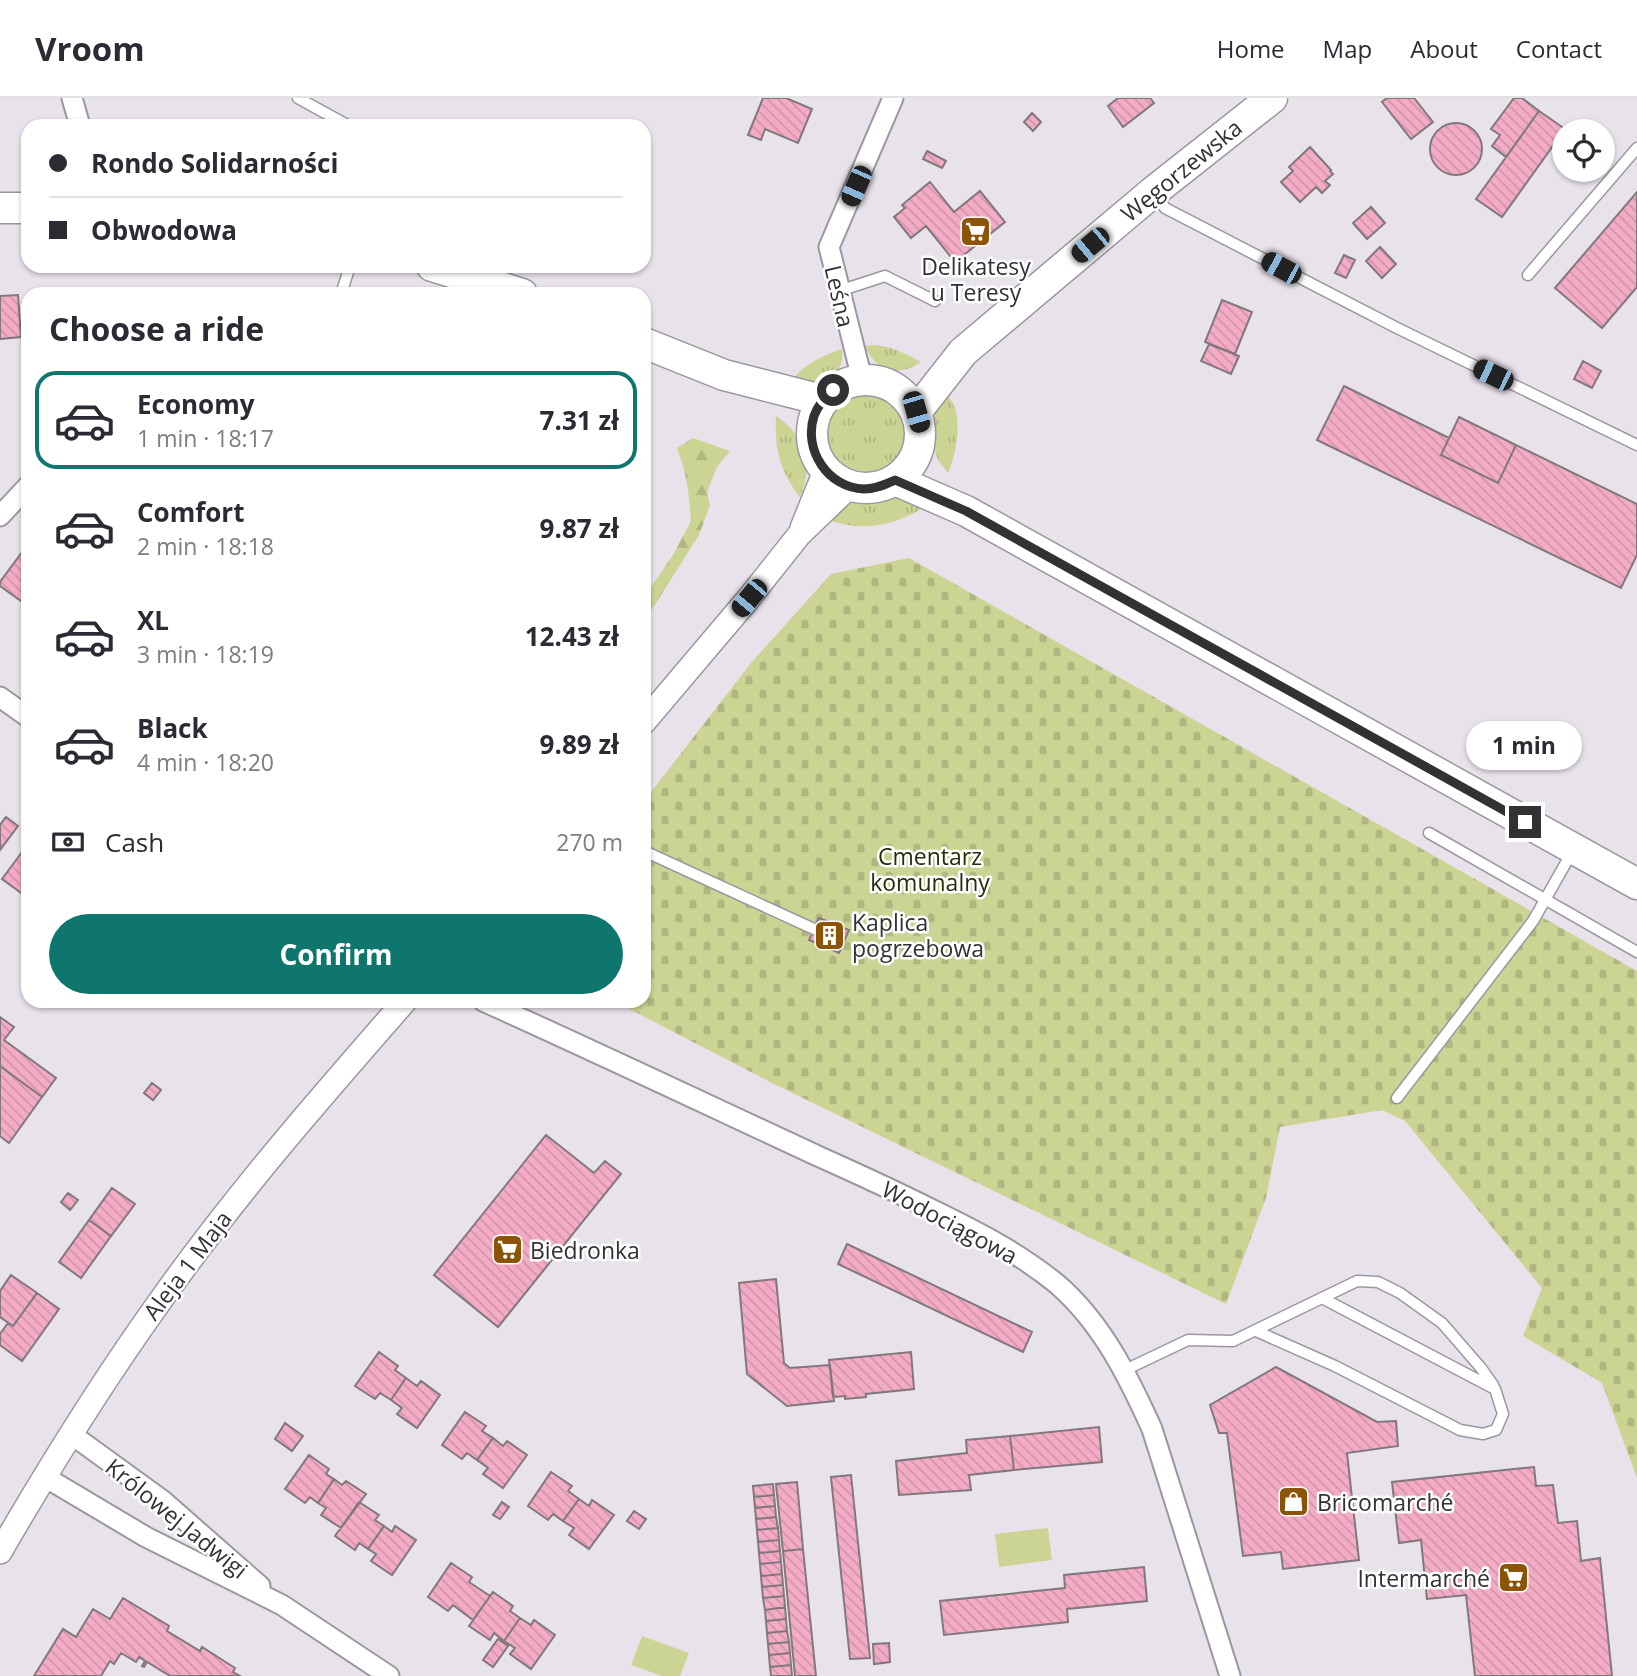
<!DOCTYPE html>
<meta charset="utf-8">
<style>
:root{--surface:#fff;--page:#f7f7f7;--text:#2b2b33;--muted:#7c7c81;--line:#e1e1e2;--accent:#0f766e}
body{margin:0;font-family:"Open Sans",sans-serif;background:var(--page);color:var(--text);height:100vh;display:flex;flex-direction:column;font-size:26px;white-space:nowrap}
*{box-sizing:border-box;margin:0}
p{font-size:23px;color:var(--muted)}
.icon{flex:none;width:38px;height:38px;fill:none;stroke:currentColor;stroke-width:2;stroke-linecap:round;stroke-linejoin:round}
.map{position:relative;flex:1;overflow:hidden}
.panel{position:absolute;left:21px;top:189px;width:630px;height:721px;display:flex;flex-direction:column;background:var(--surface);border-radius:21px;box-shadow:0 2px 5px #0004}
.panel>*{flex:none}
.banner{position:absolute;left:21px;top:21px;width:630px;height:154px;border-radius:21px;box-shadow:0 2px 5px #0004;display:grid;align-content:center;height:154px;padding:0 28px;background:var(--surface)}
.buttons{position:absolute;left:1552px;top:21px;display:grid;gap:14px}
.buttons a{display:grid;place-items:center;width:63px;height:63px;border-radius:50%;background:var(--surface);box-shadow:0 2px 5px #0004;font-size:35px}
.end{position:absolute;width:32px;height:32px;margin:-16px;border:9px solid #333134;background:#fff;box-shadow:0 0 0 4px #fff}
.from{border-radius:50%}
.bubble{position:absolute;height:49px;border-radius:24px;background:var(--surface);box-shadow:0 2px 5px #0004;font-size:23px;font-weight:700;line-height:49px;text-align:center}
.car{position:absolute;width:21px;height:42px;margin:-21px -10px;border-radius:9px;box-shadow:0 0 5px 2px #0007;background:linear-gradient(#222 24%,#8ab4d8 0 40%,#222 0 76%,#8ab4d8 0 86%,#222 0)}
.banner b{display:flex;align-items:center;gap:24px;height:66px;font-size:26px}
.banner b+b{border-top:2px solid var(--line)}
.banner i{width:18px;height:18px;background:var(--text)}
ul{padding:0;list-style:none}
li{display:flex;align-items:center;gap:21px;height:98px;margin:0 14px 10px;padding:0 14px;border:4px solid transparent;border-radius:21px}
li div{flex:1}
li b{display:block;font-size:26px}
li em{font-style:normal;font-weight:700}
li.selected{border-color:var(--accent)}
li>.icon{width:63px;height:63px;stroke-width:1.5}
h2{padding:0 28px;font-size:32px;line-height:84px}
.pay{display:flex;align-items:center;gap:18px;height:77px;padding:0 28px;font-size:26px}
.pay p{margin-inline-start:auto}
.primary-button{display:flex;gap:14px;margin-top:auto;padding:14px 28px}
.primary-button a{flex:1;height:80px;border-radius:42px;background:var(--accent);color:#fff;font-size:28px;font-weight:700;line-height:80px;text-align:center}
header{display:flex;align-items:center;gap:42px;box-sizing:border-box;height:98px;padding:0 35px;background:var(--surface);border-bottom:2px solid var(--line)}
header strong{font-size:33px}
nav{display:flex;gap:38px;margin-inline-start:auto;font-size:24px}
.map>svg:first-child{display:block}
.grass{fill:url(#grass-tufts)}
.forest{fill:url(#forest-firs)}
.cemetery{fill:url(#cemetery-stones)}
.park{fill:#ccd494}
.building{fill:url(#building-back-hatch);stroke:#82787c;stroke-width:2}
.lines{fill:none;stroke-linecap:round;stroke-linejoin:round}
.service-casing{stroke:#9c969f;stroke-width:13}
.minor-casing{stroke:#9c969f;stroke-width:23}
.tertiary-casing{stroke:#9c969f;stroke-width:26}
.primary-casing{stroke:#9c969f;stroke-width:33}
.service{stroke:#fff;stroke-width:10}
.minor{stroke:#fff;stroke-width:19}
.tertiary{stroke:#fff;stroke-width:23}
.primary{stroke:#fff;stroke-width:30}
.route{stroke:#333134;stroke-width:9}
.labels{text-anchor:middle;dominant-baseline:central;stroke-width:5;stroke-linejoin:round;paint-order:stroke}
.street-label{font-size:23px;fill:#333134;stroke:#fff}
.poi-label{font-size:23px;fill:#333134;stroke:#fff;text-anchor:start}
.park-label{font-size:23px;fill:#292c0d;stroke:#fff}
</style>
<header>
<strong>Vroom</strong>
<nav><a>Home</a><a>Map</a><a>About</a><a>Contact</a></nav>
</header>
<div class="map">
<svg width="1637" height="1578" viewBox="0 0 1637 1578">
<defs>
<pattern id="grass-tufts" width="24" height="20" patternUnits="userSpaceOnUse" patternTransform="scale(1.75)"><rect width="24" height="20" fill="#ccd494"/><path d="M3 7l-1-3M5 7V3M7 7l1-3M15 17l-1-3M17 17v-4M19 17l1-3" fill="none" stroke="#b0b680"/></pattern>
<pattern id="forest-firs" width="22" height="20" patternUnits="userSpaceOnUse" patternTransform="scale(1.75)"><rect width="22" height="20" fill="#ccd494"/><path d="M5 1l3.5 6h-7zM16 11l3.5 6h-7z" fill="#b0b680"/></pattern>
<pattern id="cemetery-stones" width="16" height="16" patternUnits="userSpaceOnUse" patternTransform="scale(1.75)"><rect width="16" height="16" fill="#ccd494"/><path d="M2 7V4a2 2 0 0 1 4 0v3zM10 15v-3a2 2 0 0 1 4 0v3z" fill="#b0b680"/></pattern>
<pattern id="building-back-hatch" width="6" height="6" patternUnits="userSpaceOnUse" patternTransform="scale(1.75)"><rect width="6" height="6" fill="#f4acc6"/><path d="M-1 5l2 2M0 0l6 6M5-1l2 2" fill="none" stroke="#d294ab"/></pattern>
</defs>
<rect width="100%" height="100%" fill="#e8e2eb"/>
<path class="grass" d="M 871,247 C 889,247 905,255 921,264 C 898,280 875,273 865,248 Z
M 842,251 C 845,271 830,286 810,285 C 804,285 798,283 792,282 C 805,266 823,257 842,251 Z
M 946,296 C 965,313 957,354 948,375 L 938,362 L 933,349 L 934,323 L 936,312 Z
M828 335a39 39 0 1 1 78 0a39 39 0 1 1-78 0Z
M 776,318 C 805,337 814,367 800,399 C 780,375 774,348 776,318 Z
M 900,398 L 927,408 C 895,427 867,434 831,423 L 842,411 L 855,403 Z"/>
<path class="forest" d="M 693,340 L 730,353 L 717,369 L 707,394 L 710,407 L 699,437 L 644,524 L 644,499 L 673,457 L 691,423 L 688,392 L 684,371 L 677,350 Z"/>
<path class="cemetery" d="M 909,460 L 1637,873 L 1637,1380 L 1602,1285 L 1523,1238 L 1542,1190 L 1405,1023 L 1382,1012 L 1280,1029 L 1266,1100 L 1226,1206 L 772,985 L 614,903 L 644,903 L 644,703 L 751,565 L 831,476 Z"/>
<path class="park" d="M 1048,1430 L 1052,1462 L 999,1469 L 995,1436 Z
M 642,1538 L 689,1555 L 680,1578 L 662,1578 L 631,1567 Z"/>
<path class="building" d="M 763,0 L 786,0 L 812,11 L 798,45 L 765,31 L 761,42 L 748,37 Z
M 1118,0 L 1150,0 L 1154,5 L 1123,29 L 1108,8 Z
M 1387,0 L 1414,0 L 1433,24 L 1411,41 L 1382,4 Z
M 1514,0 L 1522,0 L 1539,13 L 1506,59 L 1492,48 L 1500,37 L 1491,31 Z
M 1539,13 L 1565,31 L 1502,119 L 1476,101 Z
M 1032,15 L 1041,24 L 1033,33 L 1024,24 Z
M1430 51a26 26 0 1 1 52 0a26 26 0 1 1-52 0Z
M 1310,49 L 1331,72 L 1330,73 L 1333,76 L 1325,83 L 1330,87 L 1322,95 L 1316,89 L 1300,104 L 1281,84 L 1293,73 L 1289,69 Z
M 927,53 L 946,63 L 942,70 L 923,61 Z
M 930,84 L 954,114 L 980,93 L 1005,124 L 955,164 L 926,128 L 911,140 L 894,119 L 905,110 L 902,107 Z
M 1637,94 L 1637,189 L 1602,230 L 1555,190 Z
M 1371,109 L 1385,125 L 1367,141 L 1353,125 Z
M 1380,149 L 1396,166 L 1382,180 L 1366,163 Z
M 1344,157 L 1355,162 L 1346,180 L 1335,175 Z
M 18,197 L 21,239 L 0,241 L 0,198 Z
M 1222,202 L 1252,214 L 1235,256 L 1205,244 Z
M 1209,246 L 1239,258 L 1231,276 L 1201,263 Z
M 1583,263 L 1601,273 L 1592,290 L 1574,281 Z
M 1344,288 L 1449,340 L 1441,357 L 1498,385 L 1516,347 L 1637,406 L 1637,457 L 1621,490 L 1317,342 Z
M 1459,319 L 1516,347 L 1498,385 L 1441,357 Z
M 28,446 L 28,508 L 0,488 L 0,484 Z
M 6,719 L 18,728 L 0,752 L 0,727 Z
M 22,754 L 28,758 L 28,800 L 2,781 Z
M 819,820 L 849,832 L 839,855 L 809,842 Z
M 0,919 L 14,929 L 4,942 L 56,980 L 42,999 L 0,968 Z
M 0,968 L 42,999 L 9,1045 L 0,1038 Z
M 152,985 L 161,992 L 153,1002 L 144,995 Z
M 546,1037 L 594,1075 L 605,1063 L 621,1076 L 498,1229 L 434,1177 Z
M 112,1090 L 135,1106 L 111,1138 L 89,1122 Z
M 68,1095 L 78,1102 L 70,1112 L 61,1104 Z
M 89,1122 L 111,1138 L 81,1180 L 59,1164 Z
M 847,1146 L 1032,1234 L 1023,1254 L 838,1166 Z
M 11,1177 L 37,1195 L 13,1228 L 0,1219 L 0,1193 Z
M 776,1181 L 784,1265 L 790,1270 L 830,1267 L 834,1303 L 787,1308 L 747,1276 L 739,1185 Z
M 37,1195 L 59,1211 L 22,1263 L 0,1247 L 0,1236 L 8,1225 L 13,1228 Z
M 379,1254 L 398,1268 L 395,1272 L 406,1280 L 391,1302 L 380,1295 L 375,1301 L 355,1288 Z
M 911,1254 L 914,1291 L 866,1296 L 866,1299 L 845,1301 L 845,1298 L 833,1299 L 829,1262 Z
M 1276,1269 L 1377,1324 L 1396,1323 L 1398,1348 L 1347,1355 L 1359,1462 L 1283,1471 L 1281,1454 L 1243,1458 L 1227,1335 L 1219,1335 L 1210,1307 Z
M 406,1280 L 417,1288 L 421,1283 L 440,1297 L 417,1330 L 397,1316 L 402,1310 L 391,1302 Z
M 465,1314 L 486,1328 L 482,1333 L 493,1340 L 477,1362 L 467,1355 L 462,1361 L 442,1347 Z
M 285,1325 L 303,1338 L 292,1353 L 275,1341 Z
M 1099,1329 L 1102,1364 L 1014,1372 L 1010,1338 Z
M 1010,1338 L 1014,1372 L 969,1377 L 971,1392 L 899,1397 L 896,1363 L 967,1355 L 966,1342 Z
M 493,1340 L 503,1348 L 507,1343 L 527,1357 L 503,1390 L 483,1376 L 488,1370 L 477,1362 Z
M 309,1357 L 329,1371 L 326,1376 L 334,1381 L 318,1405 L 310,1399 L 305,1405 L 285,1391 Z
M 1534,1369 L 1536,1388 L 1553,1387 L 1558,1425 L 1577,1423 L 1581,1463 L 1600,1460 L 1612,1578 L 1475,1578 L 1466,1497 L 1427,1501 L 1421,1442 L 1399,1445 L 1392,1384 Z
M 551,1374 L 572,1388 L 568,1393 L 579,1401 L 563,1423 L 553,1416 L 548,1422 L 528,1408 Z
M 851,1377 L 870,1560 L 850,1561 L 831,1379 Z
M 334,1381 L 342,1387 L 346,1383 L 366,1396 L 341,1430 L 321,1417 L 326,1410 L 318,1405 Z
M 797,1384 L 803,1451 L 783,1453 L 776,1386 Z
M 773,1386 L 774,1397 L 754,1399 L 753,1388 Z
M 774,1397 L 775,1408 L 755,1410 L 754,1399 Z
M 579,1401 L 589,1408 L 592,1402 L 614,1417 L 589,1451 L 569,1437 L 574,1430 L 563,1423 Z
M 359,1404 L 379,1417 L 375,1422 L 384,1428 L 368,1451 L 359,1445 L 355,1452 L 335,1438 Z
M 502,1404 L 509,1409 L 500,1421 L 493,1417 Z
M 775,1408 L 776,1419 L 756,1421 L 755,1410 Z
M 634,1413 L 646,1421 L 639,1431 L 627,1423 Z
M 776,1419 L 778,1430 L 757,1432 L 756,1421 Z
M 384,1428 L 392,1434 L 395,1428 L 416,1442 L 392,1477 L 371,1463 L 376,1456 L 368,1451 Z
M 778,1430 L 779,1442 L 758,1444 L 757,1432 Z
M 779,1442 L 780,1453 L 759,1455 L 758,1444 Z
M 803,1451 L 816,1578 L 795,1578 L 783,1453 Z
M 780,1453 L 781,1464 L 760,1466 L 759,1455 Z
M 781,1464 L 782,1476 L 761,1478 L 760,1466 Z
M 451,1465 L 472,1479 L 469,1484 L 490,1498 L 473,1522 L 453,1507 L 448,1513 L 428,1499 Z
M 1144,1469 L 1147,1503 L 1067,1511 L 1068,1524 L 944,1537 L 940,1503 L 1065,1490 L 1064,1477 Z
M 782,1476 L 783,1487 L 762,1489 L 761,1478 Z
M 783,1487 L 784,1498 L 763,1500 L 762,1489 Z
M 493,1494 L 513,1508 L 510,1513 L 520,1520 L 504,1543 L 494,1535 L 490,1542 L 469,1528 Z
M 784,1498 L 785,1509 L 765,1512 L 763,1500 Z
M 123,1500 L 169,1528 L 167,1533 L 200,1553 L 202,1549 L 235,1570 L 233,1574 L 240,1578 L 170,1578 L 147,1564 L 144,1569 L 142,1568 L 145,1563 L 139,1559 L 136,1564 L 121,1555 L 114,1566 L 110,1563 L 101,1578 L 34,1578 L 63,1531 L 76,1539 L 93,1511 L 110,1521 Z
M 785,1509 L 786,1521 L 766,1523 L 765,1512 Z
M 520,1520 L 531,1527 L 534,1522 L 555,1537 L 531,1571 L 510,1556 L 515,1550 L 504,1543 Z
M 786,1521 L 787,1533 L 767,1535 L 766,1523 Z
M 787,1533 L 789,1544 L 768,1546 L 767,1535 Z
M 498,1541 L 508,1548 L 493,1569 L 483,1562 Z
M 789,1544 L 790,1555 L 769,1557 L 768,1546 Z
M 889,1545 L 890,1564 L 874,1566 L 873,1546 Z
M 790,1555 L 791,1567 L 770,1569 L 769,1557 Z
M 791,1567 L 792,1578 L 771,1578 L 770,1569 Z"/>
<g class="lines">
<defs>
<path id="service" d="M 298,0 L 349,28
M 1156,97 L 1165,110 L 1397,230 L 1637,347
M 1528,177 L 1637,50
M 839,193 L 885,178 L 935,203
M 341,196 L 350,168
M 1429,735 L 1637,854
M 644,753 L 814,831
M 1397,1000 L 1533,823 L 1572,754
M 1256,1233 L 1335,1268 L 1460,1332 L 1483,1336 L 1496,1332 L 1503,1316 L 1495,1291 L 1322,1200
M 1125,1272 L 1188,1242 L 1233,1243 L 1357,1183 L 1378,1184 L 1400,1195 L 1442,1225 L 1481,1270 L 1493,1287"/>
<path id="minor" d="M 72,0 L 80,28
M 862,281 L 829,149 L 893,0
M 0,418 L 28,388
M 0,599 L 28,619
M 483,903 C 596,954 708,1007 820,1059 C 858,1076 897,1094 935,1113 C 978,1134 1019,1155 1057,1186 C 1102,1225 1128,1278 1152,1331 L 1230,1578
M 71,1336 L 162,1402 L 260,1488
M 45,1379 L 146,1439 L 282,1507 L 389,1578"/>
<path id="tertiary" d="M 802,430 L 825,373
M 644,624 L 749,500 L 799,437 L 850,388
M 0,1454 C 51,1366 104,1281 163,1199 C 237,1095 321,999 405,903"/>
<path id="primary" d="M 0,110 L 28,110
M 432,168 L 522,196
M 644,245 L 724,277 L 822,302
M812 336a54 54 0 1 1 108 0a54 54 0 1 1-108 0Z
M 916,314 L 963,254 L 1153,94 L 1272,0
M 895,382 L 966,413 L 1637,786"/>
</defs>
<use href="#service" class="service-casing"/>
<use href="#minor" class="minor-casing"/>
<use href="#tertiary" class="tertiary-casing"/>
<use href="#primary" class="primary-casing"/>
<use href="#service" class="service"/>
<use href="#minor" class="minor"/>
<use href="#tertiary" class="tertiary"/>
<use href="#primary" class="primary"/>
</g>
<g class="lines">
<path class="route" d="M 833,292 C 825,299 818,307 814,318 C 803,352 828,390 864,391 C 876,391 886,386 895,382 L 966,413 L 1525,724"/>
</g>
<defs>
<symbol id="supermarket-square" viewBox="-11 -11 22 22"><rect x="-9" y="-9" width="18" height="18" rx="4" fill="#8b5406" stroke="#fff"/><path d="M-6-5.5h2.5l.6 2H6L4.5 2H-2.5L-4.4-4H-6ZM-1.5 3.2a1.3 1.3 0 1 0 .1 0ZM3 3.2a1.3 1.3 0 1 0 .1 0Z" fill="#fff"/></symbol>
<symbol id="building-square" viewBox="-11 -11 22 22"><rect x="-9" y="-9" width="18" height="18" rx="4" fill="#8b5406" stroke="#fff"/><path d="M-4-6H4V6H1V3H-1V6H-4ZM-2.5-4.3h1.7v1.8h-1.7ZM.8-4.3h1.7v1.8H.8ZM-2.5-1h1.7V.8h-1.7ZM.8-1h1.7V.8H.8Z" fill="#fff"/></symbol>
<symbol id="shop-square" viewBox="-11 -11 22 22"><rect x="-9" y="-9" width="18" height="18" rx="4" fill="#8b5406" stroke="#fff"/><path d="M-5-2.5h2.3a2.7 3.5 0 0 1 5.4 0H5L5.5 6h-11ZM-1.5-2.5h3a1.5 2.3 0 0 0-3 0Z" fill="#fff"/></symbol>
</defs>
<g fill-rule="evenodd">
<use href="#supermarket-square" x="958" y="116" width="35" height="35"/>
<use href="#building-square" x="812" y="820" width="35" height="35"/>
<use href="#supermarket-square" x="490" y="1134" width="35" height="35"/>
<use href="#shop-square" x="1276" y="1386" width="35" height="35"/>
<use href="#supermarket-square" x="1496" y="1462" width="35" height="35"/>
</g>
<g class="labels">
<g class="street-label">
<text transform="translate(1181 72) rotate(-39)">Węgorzewska</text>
<text transform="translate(840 198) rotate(77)">Leśna</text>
<text transform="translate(950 1124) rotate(28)">Wodociągowa</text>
<text transform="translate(187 1167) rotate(-53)">Aleja 1 Maja</text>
<text transform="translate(177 1420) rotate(39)">Królowej Jadwigi</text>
</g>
<g class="poi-label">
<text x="976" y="168" text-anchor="middle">Delikatesy<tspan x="976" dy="26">u Teresy</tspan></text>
<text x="852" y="824">Kaplica<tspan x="852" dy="26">pogrzebowa</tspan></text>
<text x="530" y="1152">Biedronka</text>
<text x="1317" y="1404">Bricomarché</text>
<text x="1490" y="1480" text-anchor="end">Intermarché</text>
</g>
<g class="park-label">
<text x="930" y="758">Cmentarz<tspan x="930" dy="26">komunalny</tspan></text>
</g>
</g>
</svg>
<div class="buttons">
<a><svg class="icon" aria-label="locate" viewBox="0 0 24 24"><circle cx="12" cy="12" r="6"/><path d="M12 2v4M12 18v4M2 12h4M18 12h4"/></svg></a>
</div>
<i class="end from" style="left:833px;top:292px"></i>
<i class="end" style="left:1525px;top:724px"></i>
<div class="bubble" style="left:1466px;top:623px;width:116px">1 min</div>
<i class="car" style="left:856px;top:88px;rotate:204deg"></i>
<i class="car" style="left:1090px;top:147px;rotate:230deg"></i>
<i class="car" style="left:1281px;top:170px;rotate:298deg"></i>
<i class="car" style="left:1493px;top:277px;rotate:296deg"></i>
<i class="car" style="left:916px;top:314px;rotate:164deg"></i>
<i class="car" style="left:749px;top:500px;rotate:220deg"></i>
<div class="banner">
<b><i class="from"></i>Rondo Solidarności</b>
<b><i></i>Obwodowa</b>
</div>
<section class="panel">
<h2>Choose a ride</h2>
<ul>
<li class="selected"><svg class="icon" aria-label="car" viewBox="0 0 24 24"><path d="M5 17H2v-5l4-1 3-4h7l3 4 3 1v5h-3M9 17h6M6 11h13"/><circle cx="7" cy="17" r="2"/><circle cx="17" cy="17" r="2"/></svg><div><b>Economy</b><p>1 min · 18:17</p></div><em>7.31 zł</em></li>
<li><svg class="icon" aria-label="car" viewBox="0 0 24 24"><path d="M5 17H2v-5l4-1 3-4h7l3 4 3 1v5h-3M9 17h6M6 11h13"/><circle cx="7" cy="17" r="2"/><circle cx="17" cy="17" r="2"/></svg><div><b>Comfort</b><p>2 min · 18:18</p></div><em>9.87 zł</em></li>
<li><svg class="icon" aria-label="car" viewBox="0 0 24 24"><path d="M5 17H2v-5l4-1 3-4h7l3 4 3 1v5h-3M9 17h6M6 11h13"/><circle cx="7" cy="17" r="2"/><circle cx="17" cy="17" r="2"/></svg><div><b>XL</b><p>3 min · 18:19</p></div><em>12.43 zł</em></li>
<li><svg class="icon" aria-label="car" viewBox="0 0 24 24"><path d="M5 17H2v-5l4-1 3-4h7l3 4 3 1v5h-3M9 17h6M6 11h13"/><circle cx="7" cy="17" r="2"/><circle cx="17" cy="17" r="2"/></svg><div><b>Black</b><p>4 min · 18:20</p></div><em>9.89 zł</em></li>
</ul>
<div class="pay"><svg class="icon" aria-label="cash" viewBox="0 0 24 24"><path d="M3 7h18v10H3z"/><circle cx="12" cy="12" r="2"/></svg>Cash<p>270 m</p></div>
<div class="primary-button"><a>Confirm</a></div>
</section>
</div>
